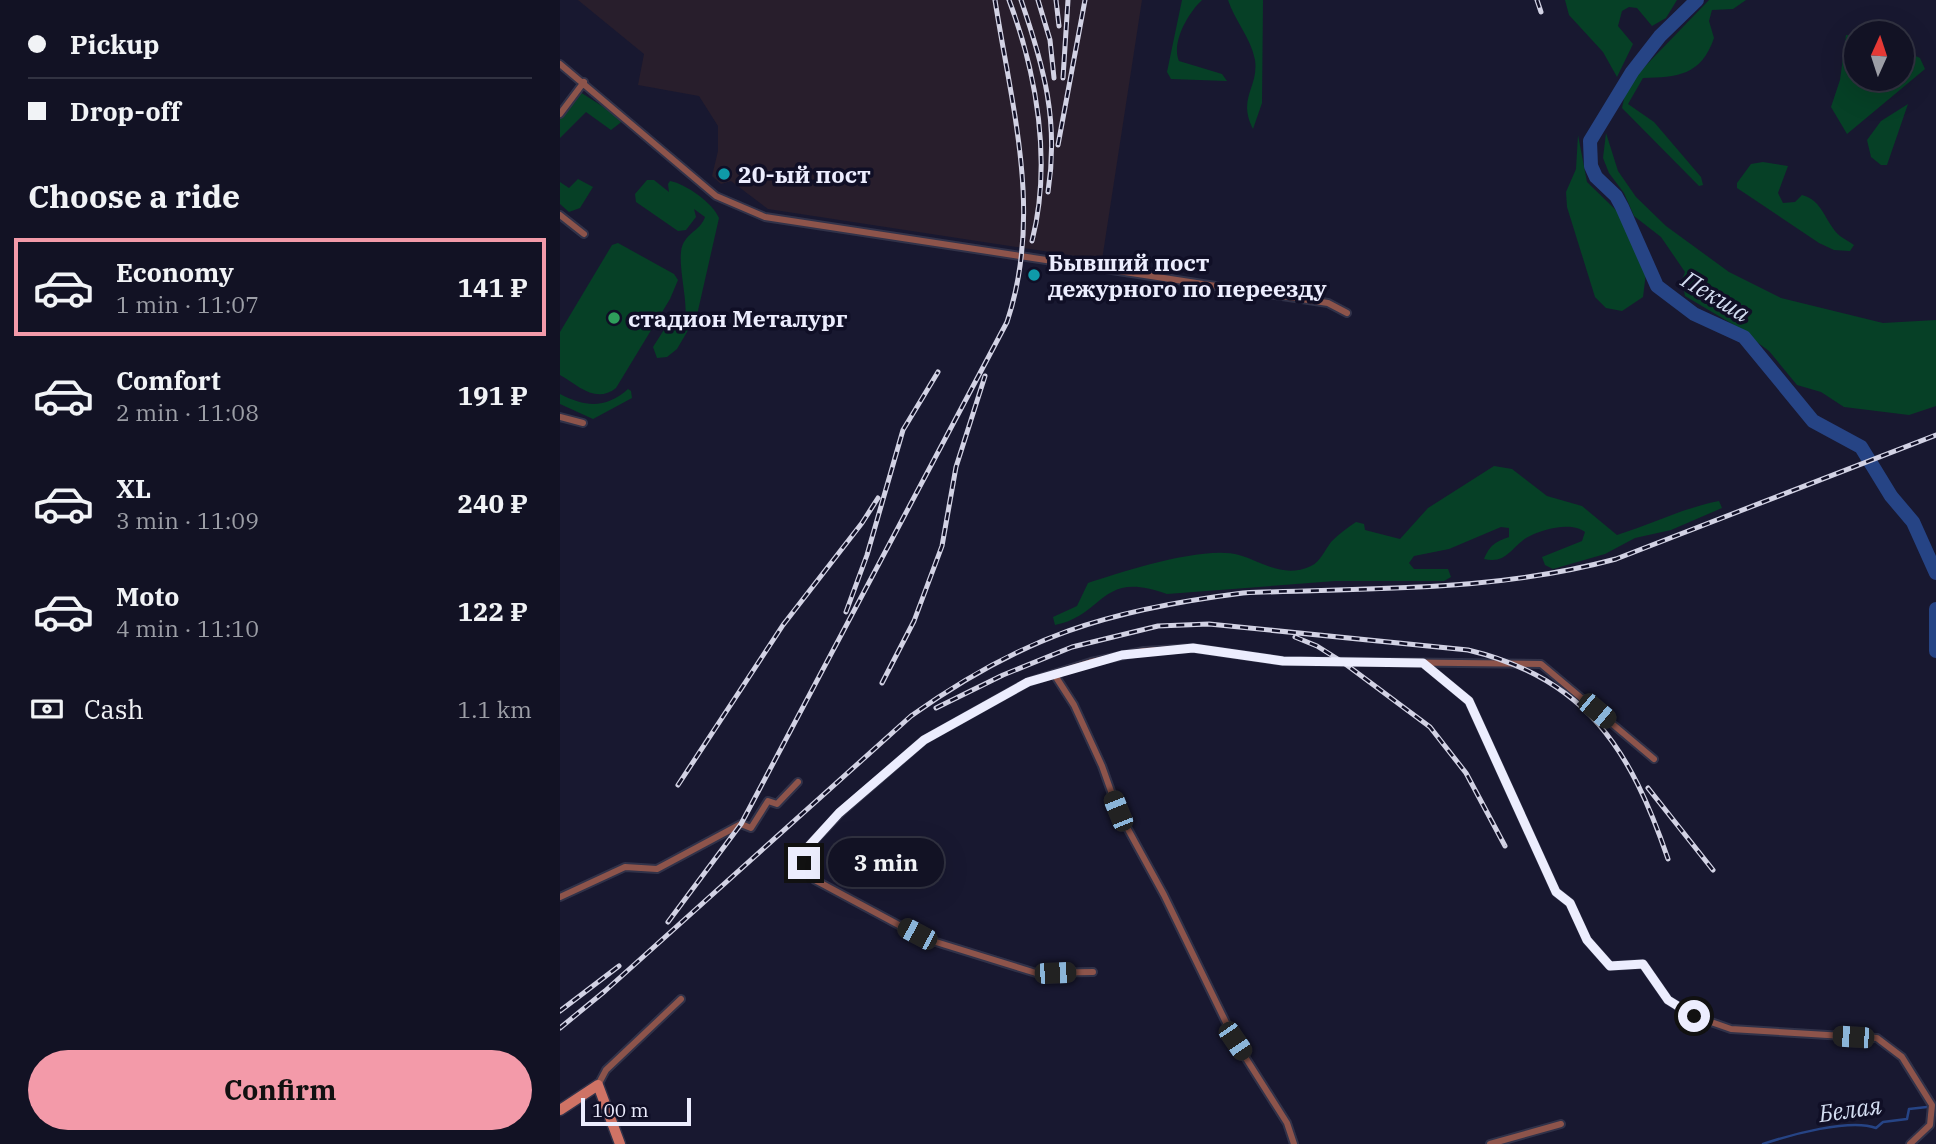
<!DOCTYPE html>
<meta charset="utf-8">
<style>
:root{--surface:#121224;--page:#1f2031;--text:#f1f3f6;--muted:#9c9ea6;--line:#313241;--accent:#f39aa9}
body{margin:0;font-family:"IBM Plex Serif",serif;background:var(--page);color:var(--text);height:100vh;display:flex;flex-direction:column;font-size:26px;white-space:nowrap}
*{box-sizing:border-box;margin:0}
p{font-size:23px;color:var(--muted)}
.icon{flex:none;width:38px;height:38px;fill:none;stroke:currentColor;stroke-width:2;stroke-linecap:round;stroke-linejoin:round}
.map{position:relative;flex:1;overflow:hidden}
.side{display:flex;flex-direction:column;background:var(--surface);width:560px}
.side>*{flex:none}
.hud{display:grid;align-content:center;height:154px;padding:0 28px;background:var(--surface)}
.needle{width:46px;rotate:3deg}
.fabs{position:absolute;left:1284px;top:21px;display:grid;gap:14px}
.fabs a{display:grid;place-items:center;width:70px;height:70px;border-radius:50%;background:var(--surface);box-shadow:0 7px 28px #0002,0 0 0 2px var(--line);font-size:35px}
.scale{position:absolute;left:21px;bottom:18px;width:110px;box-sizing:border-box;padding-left:7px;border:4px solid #ecedfe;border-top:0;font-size:19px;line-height:24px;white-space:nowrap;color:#ecedfe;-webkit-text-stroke:5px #100f26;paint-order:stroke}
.end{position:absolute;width:32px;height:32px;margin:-16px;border:9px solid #ecedfe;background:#111;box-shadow:0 0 0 4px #111}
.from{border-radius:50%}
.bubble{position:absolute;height:49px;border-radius:24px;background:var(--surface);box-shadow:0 7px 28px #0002,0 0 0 2px var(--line);font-size:23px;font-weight:700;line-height:49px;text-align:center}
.car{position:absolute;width:21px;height:42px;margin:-21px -10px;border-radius:9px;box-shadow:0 0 5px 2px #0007;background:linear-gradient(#222 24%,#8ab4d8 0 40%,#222 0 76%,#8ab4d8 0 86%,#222 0)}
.hud b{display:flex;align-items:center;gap:24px;height:66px;font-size:26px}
.hud b+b{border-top:2px solid var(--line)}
.hud i{width:18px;height:18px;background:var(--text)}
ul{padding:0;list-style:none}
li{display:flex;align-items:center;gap:21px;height:98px;margin:0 14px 10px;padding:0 14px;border:4px solid transparent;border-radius:0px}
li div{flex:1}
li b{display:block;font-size:26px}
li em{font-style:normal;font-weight:700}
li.on{border-color:var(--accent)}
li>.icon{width:63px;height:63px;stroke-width:1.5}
h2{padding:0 28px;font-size:32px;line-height:84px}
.pay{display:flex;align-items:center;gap:18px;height:77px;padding:0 28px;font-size:26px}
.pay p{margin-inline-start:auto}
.primary-button{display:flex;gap:14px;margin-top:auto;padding:14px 28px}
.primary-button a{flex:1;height:80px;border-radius:42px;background:var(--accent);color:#111;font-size:28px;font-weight:700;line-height:80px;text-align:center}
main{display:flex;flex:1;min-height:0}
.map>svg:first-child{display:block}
.industrial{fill:#281e2c}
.green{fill:#064026}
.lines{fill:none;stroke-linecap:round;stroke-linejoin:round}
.stream{stroke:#264485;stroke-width:2.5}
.river{stroke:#264485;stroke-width:14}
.street-casing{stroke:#313249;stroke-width:10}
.secondary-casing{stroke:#313249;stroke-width:13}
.street{stroke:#8d544b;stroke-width:6}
.secondary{stroke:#cf7365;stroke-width:10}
.rail-casing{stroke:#d2d2e4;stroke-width:5}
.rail{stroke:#100f26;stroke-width:2.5;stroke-dasharray:8;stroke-linecap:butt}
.route{stroke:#ecedfe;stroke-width:9}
.culture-dot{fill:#0f9aa8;stroke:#100f26;stroke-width:2.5}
.leisure-dot{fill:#2e9e5b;stroke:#100f26;stroke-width:2.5}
.labels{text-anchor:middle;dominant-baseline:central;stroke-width:7;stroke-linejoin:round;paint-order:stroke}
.poi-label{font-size:23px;font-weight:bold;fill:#ecedfe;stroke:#100f26;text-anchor:start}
.water-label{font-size:24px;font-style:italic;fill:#d3ddf1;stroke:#100f26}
</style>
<main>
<section class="side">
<div class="hud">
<b><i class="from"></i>Pickup</b>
<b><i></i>Drop-off</b>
</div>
<h2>Choose a ride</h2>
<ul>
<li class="on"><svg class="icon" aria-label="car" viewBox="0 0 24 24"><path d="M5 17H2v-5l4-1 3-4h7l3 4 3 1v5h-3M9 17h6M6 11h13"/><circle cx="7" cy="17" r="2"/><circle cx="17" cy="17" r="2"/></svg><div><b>Economy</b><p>1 min · 11:07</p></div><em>141 ₽</em></li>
<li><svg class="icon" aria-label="car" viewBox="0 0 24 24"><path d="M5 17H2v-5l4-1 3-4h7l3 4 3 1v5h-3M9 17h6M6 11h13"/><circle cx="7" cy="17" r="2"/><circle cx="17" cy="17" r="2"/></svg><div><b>Comfort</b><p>2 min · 11:08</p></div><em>191 ₽</em></li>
<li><svg class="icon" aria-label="car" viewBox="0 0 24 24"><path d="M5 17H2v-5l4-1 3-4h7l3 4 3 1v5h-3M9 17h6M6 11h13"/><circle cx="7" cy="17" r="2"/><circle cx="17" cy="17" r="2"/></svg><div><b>XL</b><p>3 min · 11:09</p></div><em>240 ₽</em></li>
<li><svg class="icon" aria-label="car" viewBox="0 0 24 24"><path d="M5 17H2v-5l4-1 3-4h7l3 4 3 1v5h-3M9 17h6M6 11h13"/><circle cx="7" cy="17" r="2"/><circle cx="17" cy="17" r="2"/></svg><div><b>Moto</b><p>4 min · 11:10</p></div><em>122 ₽</em></li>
</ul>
<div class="pay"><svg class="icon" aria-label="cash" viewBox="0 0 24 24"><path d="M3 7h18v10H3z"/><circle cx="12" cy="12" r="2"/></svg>Cash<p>1.1 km</p></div>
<div class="primary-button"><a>Confirm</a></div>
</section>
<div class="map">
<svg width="1376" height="1144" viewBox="0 0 1376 1144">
<rect width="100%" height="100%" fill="#181830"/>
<path class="industrial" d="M 18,0 L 582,0 L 542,260 L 208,209 L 171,181 L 161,184 L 152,176 L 158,151 L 158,126 L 139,96 L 78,85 L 84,54 Z"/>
<path class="green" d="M 622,0 L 642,0 C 628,13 611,43 619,61 L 662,74 L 667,81 L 611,79 L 607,72 Z
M 668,0 L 703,0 L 702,103 L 693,129 C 677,98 699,87 695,60 C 691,38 675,21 668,0 Z
M 1005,0 L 1117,0 L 1106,18 L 1092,26 L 1077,8 L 1069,7 L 1062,11 L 1058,26 L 1073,44 L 1057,77 L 1043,52 L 1009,15 Z
M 1149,0 L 1186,0 L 1173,9 L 1152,10 L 1149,21 L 1154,38 C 1141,76 1117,77 1083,78 L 1068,104 L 1094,122 L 1141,177 L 1143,185 L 1139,186 L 1062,108 L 1067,85 Z
M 1286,35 L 1297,36 L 1297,79 L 1342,79 L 1342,50 L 1360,58 L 1365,69 L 1287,134 L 1271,107 L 1280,80 Z
M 20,92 L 64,120 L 51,130 L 26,112 L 0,138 L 0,119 Z
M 1348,104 L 1327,165 L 1321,165 L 1311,157 L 1307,140 L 1321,121 Z
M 1046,133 L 1058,171 L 1076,197 L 1106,226 L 1169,272 L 1221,298 L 1323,323 L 1376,320 L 1376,406 L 1349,415 L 1284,407 L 1261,392 L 1237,385 L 1209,351 L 1174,325 L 1125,296 L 1122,280 L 1125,272 L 1101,237 L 1074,216 L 1064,193 L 1049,173 L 1043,158 Z
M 1018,135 L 1027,182 L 1059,213 L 1086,273 L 1083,297 L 1062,311 L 1046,308 L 1035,297 L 1007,207 L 1006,192 L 1016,169 Z
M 1203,162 L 1228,166 L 1218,193 L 1223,203 L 1235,202 L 1242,195 C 1263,200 1265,223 1280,236 C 1284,239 1290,242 1294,245 L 1290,251 L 1274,250 L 1259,243 L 1177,188 L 1177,183 L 1191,164 Z
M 18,179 L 33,187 L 20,208 L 9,212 L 0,204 L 0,182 L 9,188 Z
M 87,180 L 94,180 L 109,192 L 108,184 L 110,181 C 126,184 153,203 159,218 L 137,315 L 117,349 L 107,357 L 97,358 L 93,347 L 107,325 L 119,323 L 125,318 C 128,302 119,271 121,252 C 123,233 140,232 145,217 L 134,209 L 136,217 L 126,230 L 118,231 L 76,202 L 75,194 Z
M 58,243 L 114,274 L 118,280 L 110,299 L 56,388 C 36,404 19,386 0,375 L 0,332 L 52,245 Z
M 68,389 L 71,391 L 72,398 L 33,419 L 0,404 L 0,394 C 25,407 46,409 68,389 Z
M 934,466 L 952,469 L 987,496 L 1022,506 L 1057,535 C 1092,524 1123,508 1159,501 L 1162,508 L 1111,530 L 1075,538 L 1045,554 L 993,569 L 985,565 L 982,557 L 1022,541 L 1025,532 C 1012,521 981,529 966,538 C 950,549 946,564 924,559 C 930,545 935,542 949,537 L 949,528 L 941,527 L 889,549 L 854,556 L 849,563 L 854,569 L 888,569 L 891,577 L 884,581 L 775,581 L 607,594 C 540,569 545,615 495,625 L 493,617 L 517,606 L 528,583 C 562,572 644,545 679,555 C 703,562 723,579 751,566 C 760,562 765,550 771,542 C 779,534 787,528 796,522 L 804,524 L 805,530 L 840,539 L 868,508 Z"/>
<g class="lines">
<path class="stream" d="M 1203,1144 C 1230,1135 1290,1118 1316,1128 L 1323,1122 L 1347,1119 L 1349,1109 L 1376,1106"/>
<path class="river" d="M 1137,0 L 1100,36 L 1072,72 L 1030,141 L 1031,166 L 1036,177 L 1056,196 L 1062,207 L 1097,286 L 1134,314 L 1184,337 L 1253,421 L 1301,447 L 1331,496 L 1353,522 L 1376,573
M 1376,609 L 1376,651"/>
<defs>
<path id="street" d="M 0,64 L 156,196 L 205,217 L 768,303 L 787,313
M 0,114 L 24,82
M 0,215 L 24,234
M 0,417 L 23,423
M 863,663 L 909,701 L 996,892 L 1010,903 L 1027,940 L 1050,966 L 1083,964 L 1108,1000 L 1134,1016 L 1171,1029 L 1317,1038 L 1342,1057 L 1372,1105 L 1370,1125 L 1350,1144
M 494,674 L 514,705 L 542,766 L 558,811 L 604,895 L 675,1041 L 727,1123 L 734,1144
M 0,897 L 65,867 L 97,869 L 181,824 L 191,828 L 208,801 L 217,804 L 238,782
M 533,972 L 476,973 L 363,938 L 255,880 L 244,863 L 249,846 L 280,813 L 364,740 L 468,682 L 531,662 L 584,651 L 633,648 L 723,661 L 981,664 L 1094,759
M 38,1085 L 46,1070 L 121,999
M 930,1144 L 1001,1124"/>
<path id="secondary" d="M 0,1110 L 38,1085 L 60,1144"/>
</defs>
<use href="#street" class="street-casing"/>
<use href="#secondary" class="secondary-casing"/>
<use href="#street" class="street"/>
<use href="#secondary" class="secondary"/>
<defs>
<path id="rail" d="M 449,0 C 477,74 492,163 472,241
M 461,0 C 484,67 499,121 488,192
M 478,0 L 490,40 L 494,78
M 496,0 L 499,26
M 977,0 L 981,12
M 503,78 L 508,0
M 498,145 L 525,0
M 286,612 L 307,555 L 343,430 L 378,372
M 735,637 L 757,646 L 784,663 L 870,727 L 906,773 L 945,846
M 322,683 L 354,621 L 382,546 L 396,467 L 425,376
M 376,708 L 443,675 L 512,647 L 598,626 L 649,624 L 908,650 C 1026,678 1071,750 1108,859
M 118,785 L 223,625 L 302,523 L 318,498
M 1088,788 L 1153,870
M 108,922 L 181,824 L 447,322 C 483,214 452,109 435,0
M 0,1011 L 59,966
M 0,1028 L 45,991 L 351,716 C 463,636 548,610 683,593 C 813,587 929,593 1056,559 L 1376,435"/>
</defs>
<use href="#rail" class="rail-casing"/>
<use href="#rail" class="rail"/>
</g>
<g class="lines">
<path class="route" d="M 244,863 L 249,846 L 279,813 L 364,740 L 468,682 L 562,655 L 633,648 L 723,661 L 863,663 L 909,701 L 996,892 L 1010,903 L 1027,940 L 1050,966 L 1083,964 L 1108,1000 L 1134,1016"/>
</g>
<g class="culture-dot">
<circle cx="164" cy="174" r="7"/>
<circle cx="474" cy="275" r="7"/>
</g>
<circle class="leisure-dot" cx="54" cy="318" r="7"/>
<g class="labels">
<g class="poi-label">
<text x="178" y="174">20-ый пост</text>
<text x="488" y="262">Бывший пост<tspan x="488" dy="26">дежурного по переезду</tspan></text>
<text x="68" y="318">стадион Металург</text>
</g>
<g class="water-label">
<text transform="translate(1156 296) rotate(31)">Пекша</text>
<text transform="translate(1290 1109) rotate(-8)">Белая</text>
</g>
</g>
</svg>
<div class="fabs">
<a><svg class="needle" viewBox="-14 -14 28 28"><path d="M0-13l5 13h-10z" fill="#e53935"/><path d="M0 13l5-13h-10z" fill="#9c9ea6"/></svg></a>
</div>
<div class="scale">100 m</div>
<i class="end from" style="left:1134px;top:1016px"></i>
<i class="end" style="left:244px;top:863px"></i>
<div class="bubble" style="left:268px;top:838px;width:116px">3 min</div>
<i class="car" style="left:1037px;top:711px;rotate:130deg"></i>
<i class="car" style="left:558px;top:811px;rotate:338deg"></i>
<i class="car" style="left:357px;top:934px;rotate:298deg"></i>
<i class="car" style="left:495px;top:973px;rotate:88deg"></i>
<i class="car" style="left:1293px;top:1037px;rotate:274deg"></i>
<i class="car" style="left:675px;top:1041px;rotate:146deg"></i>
</div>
</main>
